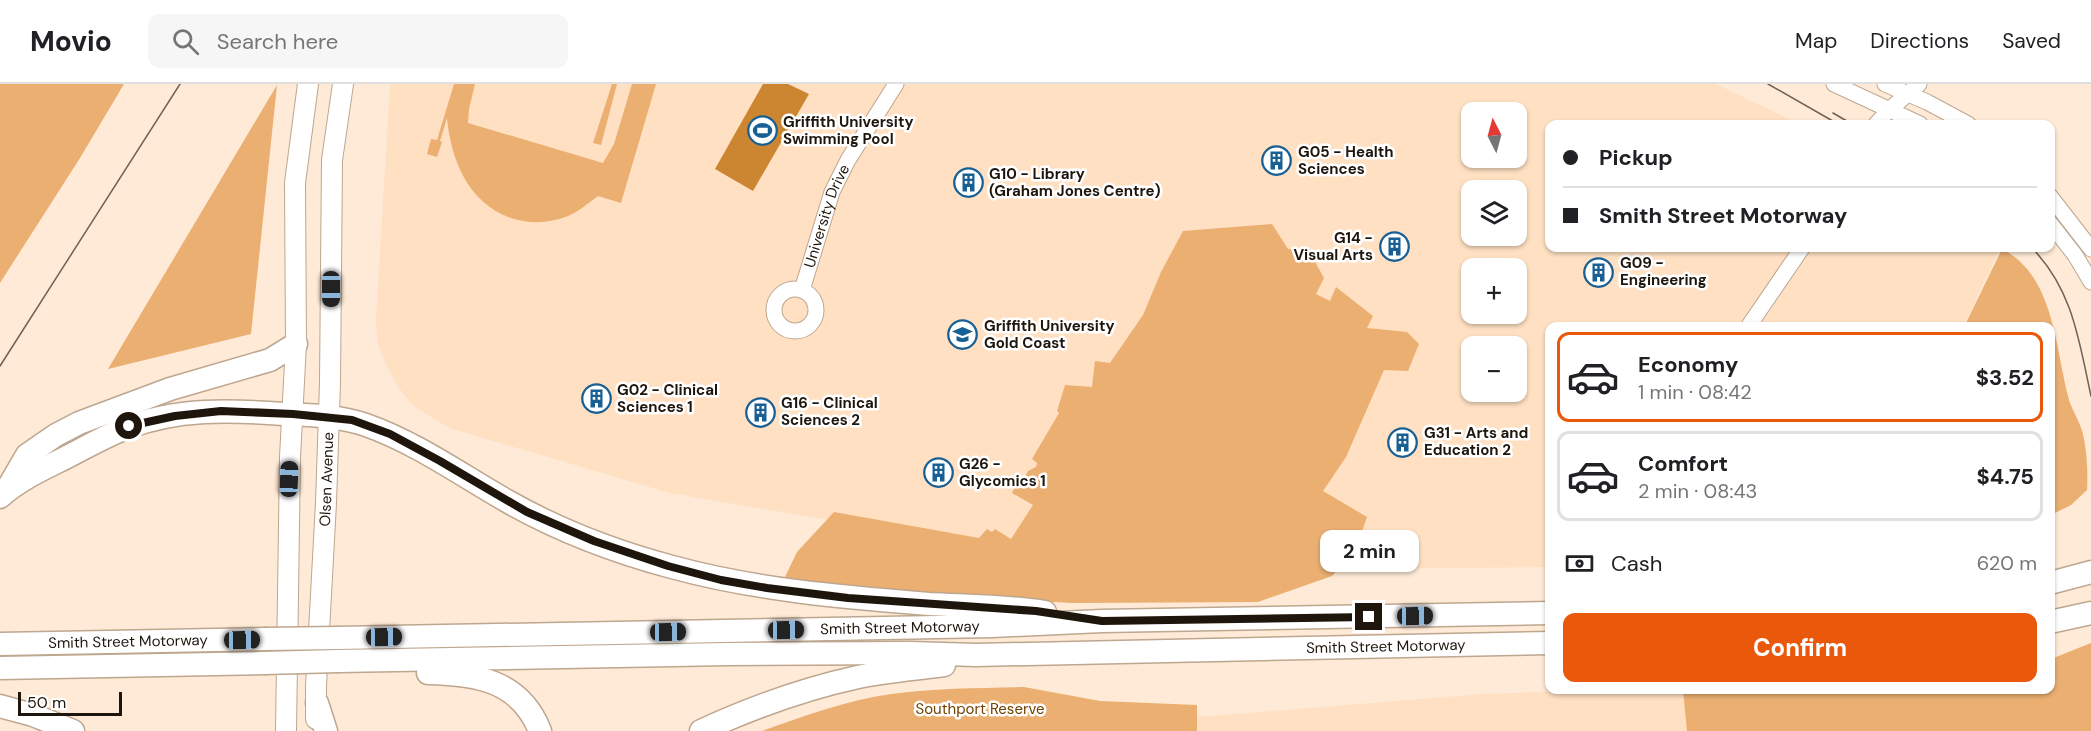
<!DOCTYPE html>
<meta charset="utf-8">
<style>
:root{--surface:#fff;--page:#f6f6f6;--text:#202124;--muted:#757577;--line:#e0e0e0;--accent:#ea580c}
body{margin:0;font-family:"DM Sans",sans-serif;background:var(--page);color:var(--text);height:100vh;display:flex;flex-direction:column;font-size:22px;white-space:nowrap}
*{box-sizing:border-box;margin:0}
p{font-size:20px;color:var(--muted)}
.icon{flex:none;width:33px;height:33px;fill:none;stroke:currentColor;stroke-width:2;stroke-linecap:round;stroke-linejoin:round}
.map{position:relative;flex:1;overflow:hidden}
.sheet{position:absolute;left:1545px;top:238px;width:510px;height:372px;display:flex;flex-direction:column;background:var(--surface);border-radius:12px;box-shadow:0 2px 4px #0004}
.sheet>*{flex:none}
.guide{position:absolute;left:1545px;top:36px;width:510px;height:132px;border-radius:12px;box-shadow:0 2px 4px #0004;display:grid;align-content:center;height:132px;padding:0 18px;background:var(--surface)}
.needle{width:39px;rotate:354deg}
.controls{position:absolute;left:1461px;top:18px;display:grid;gap:12px}
.controls a{display:grid;place-items:center;width:66px;height:66px;border-radius:12px;background:var(--surface);box-shadow:0 2px 4px #0004;font-size:30px}
.scale{position:absolute;left:18px;bottom:15px;width:104px;box-sizing:border-box;padding-left:6px;border:3px solid #1e160d;border-top:0;font-size:16px;line-height:21px;white-space:nowrap;color:#1e160d;-webkit-text-stroke:4px #fff;paint-order:stroke}
.end{position:absolute;width:27px;height:27px;margin:-14px;border:8px solid #1e160d;background:#fff;box-shadow:0 0 0 3px #fff}
.from{border-radius:50%}
.bubble{position:absolute;height:42px;border-radius:12px;background:var(--surface);box-shadow:0 2px 4px #0004;font-size:20px;font-weight:700;line-height:42px;text-align:center}
.car{position:absolute;width:18px;height:36px;margin:-18px -9px;border-radius:8px;box-shadow:0 0 4px 2px #0007;background:linear-gradient(#222 24%,#8ab4d8 0 40%,#222 0 76%,#8ab4d8 0 86%,#222 0)}
.guide b{display:flex;align-items:center;gap:21px;height:57px;font-size:22px}
.guide b+b{border-top:2px solid var(--line)}
.guide i{width:15px;height:15px;background:var(--text)}
ul{padding:10px 0 0;list-style:none}
li{display:flex;align-items:center;gap:18px;height:90px;margin:0 12px 9px;padding:0 6px;border:3px solid var(--line);border-radius:12px}
li div{flex:1}
li b{display:block;font-size:22px}
li em{font-style:normal;font-weight:700}
li.selected{border-color:var(--accent)}
li>.icon{width:54px;height:54px;stroke-width:1.5}
.pay{display:flex;align-items:center;gap:15px;height:66px;padding:0 18px;font-size:22px}
.pay p{margin-inline-start:auto}
.button{display:flex;gap:12px;margin-top:auto;padding:12px 18px}
.button a{flex:1;height:69px;border-radius:12px;background:var(--accent);color:#fff;font-size:24px;font-weight:700;line-height:69px;text-align:center}
header{display:flex;align-items:center;gap:36px;box-sizing:border-box;height:84px;padding:0 30px;background:var(--surface);border-bottom:2px solid var(--line)}
header strong{font-size:28px}
nav{display:flex;gap:33px;margin-inline-start:auto;font-size:21px}
.search{width:420px;height:54px;background:var(--page);display:flex;align-items:center;gap:15px;box-sizing:border-box;padding:0 21px;border-radius:12px;color:var(--muted);font-size:22px}
.map>svg:first-child{display:block}
.built{fill:#ffe0c2;fill-rule:evenodd}
.green{fill:#eaaf71}
.water{fill:#cc8632}
.lines{fill:none;stroke-linecap:round;stroke-linejoin:round}
.minor-casing{stroke:#bea68f;stroke-width:17}
.major-casing{stroke:#bea68f;stroke-width:22}
.highway-casing{stroke:#bea68f;stroke-width:25}
.minor{stroke:#fff;stroke-width:15}
.major{stroke:#fff;stroke-width:20}
.highway{stroke:#fff;stroke-width:22}
.tram{stroke:#6e6155;stroke-width:1.5}
.highway-bridge-casing{stroke:#bea68f;stroke-width:25;stroke-linecap:butt}
.highway-bridge{stroke:#fff;stroke-width:22}
.route{stroke:#1e160d;stroke-width:8}
.labels{text-anchor:middle;dominant-baseline:central;stroke-width:5;stroke-linejoin:round;paint-order:stroke}
.poi-label{font-size:15px;font-weight:bold;fill:#1e160d;stroke:#fff;text-anchor:start}
.street-label{font-size:15px;fill:#1e160d;stroke:#fff}
.park-label{font-size:15px;fill:#704200;stroke:#fff}
</style>
<header>
<strong>Movio</strong>
<div class="search"><svg class="icon" aria-label="search" viewBox="0 0 24 24"><circle cx="10" cy="10" r="6"/><path d="M15 15l6 6"/></svg>Search here</div>
<nav><a>Map</a><a>Directions</a><a>Saved</a></nav>
</header>
<div class="map">
<svg width="2091" height="647" viewBox="0 0 2091 647">
<rect width="100%" height="100%" fill="#feead6"/>
<path class="built" d="M 390,0 L 1716,0 L 1799,40 L 1550,40 L 1550,164 L 2000,164 L 1963,243 L 1550,243 L 1549,483 L 1253,486 L 977,461 L 670,409 L 449,344 L 412,321 L 398,303 L 386,281 L 378,260 L 376,237 ZM 1472,28 L 1516,28 L 1516,74 L 1472,74 ZM 1472,106 L 1516,106 L 1516,152 L 1472,152 ZM 1472,184 L 1516,184 L 1516,230 L 1472,230 ZM 1472,262 L 1516,262 L 1516,308 L 1472,308 Z
M 2091,599 L 2091,647 L 1025,647 L 1483,610 L 1608,606 L 2050,606 Z"/>
<path class="green" d="M 0,0 L 124,0 L 80,74 L 0,199 Z
M 454,0 L 475,0 L 469,25 L 468,39 L 603,79 L 614,60 L 632,0 L 656,0 L 621,119 L 598,112 C 588,119 580,127 568,132 C 551,139 531,140 514,135 C 469,121 451,77 447,34 L 440,57 L 442,58 L 437,73 L 427,70 L 431,55 L 437,56 Z
M 612,0 L 617,0 L 601,61 L 593,59 Z
M 277,1 L 251,250 L 108,285 Z
M 1272,140 L 1288,165 L 1309,167 L 1324,194 L 1316,210 L 1330,217 L 1336,203 L 1373,232 L 1367,244 L 1407,248 L 1419,260 L 1408,287 L 1384,286 L 1346,373 L 1323,407 L 1367,433 L 1356,465 L 1332,492 L 1258,518 L 1072,519 L 881,508 L 784,495 L 797,468 L 834,428 L 979,454 L 987,445 L 992,448 L 995,445 L 1011,455 L 1033,421 L 1012,409 L 1016,401 L 1019,403 L 1025,402 L 1026,396 L 1025,393 L 1028,387 L 1036,383 L 1037,379 L 1032,375 L 1059,329 L 1057,327 L 1065,301 L 1092,303 L 1095,277 L 1110,279 L 1143,231 L 1161,188 L 1183,147 Z
M 2002,165 C 2055,192 2055,265 2069,316 C 2073,328 2080,338 2083,350 C 2087,368 2088,388 2087,406 L 2071,421 L 2051,431 L 2050,243 L 1964,243 Z
M 2091,559 L 2091,647 L 1687,647 L 1683,606 L 2050,606 L 2051,575 Z
M 1024,603 L 1100,617 L 1197,621 L 1197,647 L 762,647 C 804,632 847,616 891,610 C 934,604 980,604 1024,603 Z"/>
<path class="water" d="M 763,0 L 788,0 L 809,10 L 753,107 L 715,85 Z"/>
<g class="lines">
<defs>
<g id="minor">
<path d="M 1834,0 L 1920,40"/>
<path d="M 1885,0 L 1927,18 L 1968,40"/>
<path d="M 1876,40 L 1889,26 L 1919,0"/>
<path d="M 2050,112 L 2091,165"/>
<path d="M 2050,139 L 2075,171 L 2091,198"/>
<circle cx="795" cy="226" r="21"/>
<path id="s1" d="M 802,206 L 832,108 L 848,76 L 896,0"/>
<path d="M 1748,243 L 1802,164"/>
</g>
<g id="major">
<path id="s2" d="M 316,635 L 316,602 L 326,419 L 330,299 L 332,76 L 343,0"/>
<path d="M 286,647 L 290,373 L 296,260 L 295,99 L 308,0"/>
</g>
<g id="highway">
<path d="M 6,407 L 27,371 L 56,351 L 79,339 L 170,305 L 270,276 L 296,260"/>
<path d="M 0,413 C 17,397 41,386 61,376 C 83,365 103,353 126,344 C 177,324 231,326 284,330 C 311,331 341,332 366,341 C 417,359 461,391 507,417 C 558,446 616,468 672,483 C 756,506 842,513 929,520 C 967,522 1007,522 1045,528"/>
<path d="M 2050,499 L 2091,488"/>
<path d="M 2050,538 L 2091,529"/>
<path id="s3" d="M 338,554 L 992,542 L 1102,537 L 1550,529"/>
<path id="s4" d="M 0,560 L 264,555"/>
<path id="s5" d="M 338,577 L 728,570 L 910,569 L 976,571 L 1550,559"/>
<path d="M 0,584 L 264,579"/>
<path d="M 428,589 C 476,590 520,596 540,647"/>
<path d="M 317,619 L 326,647"/>
<path d="M 0,622 L 33,631 L 73,647"/>
<path d="M 701,647 C 751,624 803,605 858,593 C 886,587 915,585 944,581"/>
</g>
</defs>
<use href="#minor" class="minor-casing"/>
<use href="#major" class="major-casing"/>
<use href="#highway" class="highway-casing"/>
<use href="#minor" class="minor"/>
<use href="#major" class="major"/>
<use href="#highway" class="highway"/>
<path class="tram" d="M 1768,0 L 1838,40
M 1833,29 L 1852,40
M 2032,164 C 2073,206 2079,257 2091,312
M 0,282 L 180,0"/>
<defs>
<path id="highway-bridge" d="M 264,555 L 338,554
M 264,579 L 338,577"/>
</defs>
<use href="#highway-bridge" class="highway-bridge-casing"/>
<use href="#highway-bridge" class="highway-bridge"/>
</g>
<g class="lines">
<path class="route" d="M 129,342 L 175,332 L 221,327 L 293,330 L 352,336 L 390,350 L 440,377 L 527,428 L 594,457 L 668,482 L 721,496 L 767,504 L 848,514 L 1036,527 L 1102,537 L 1369,533"/>
</g>
<defs>
<symbol id="stadium-ring" viewBox="-11 -11 22 22"><circle r="9.5" fill="#fff" stroke="#186094" stroke-width="1.5"/><path d="M0-5a6.5 5 0 1 0 0 10a6.5 5 0 1 0 0-10ZM-3.5-1.8h7v3.6h-7Z" fill="#186094"/></symbol>
<symbol id="building-ring" viewBox="-11 -11 22 22"><circle r="9.5" fill="#fff" stroke="#186094" stroke-width="1.5"/><path d="M-4-6H4V6H1V3H-1V6H-4ZM-2.5-4.3h1.7v1.8h-1.7ZM.8-4.3h1.7v1.8H.8ZM-2.5-1h1.7V.8h-1.7ZM.8-1h1.7V.8H.8Z" fill="#186094"/></symbol>
<symbol id="university-ring" viewBox="-11 -11 22 22"><circle r="9.5" fill="#fff" stroke="#186094" stroke-width="1.5"/><path d="M0-5L7-2L0 1L-7-2ZM-4 1L0 2.5L4 1V4Q0 6-4 4Z" fill="#186094"/></symbol>
</defs>
<g fill-rule="evenodd">
<use href="#stadium-ring" x="746" y="30" width="33" height="33"/>
<use href="#building-ring" x="1260" y="60" width="33" height="33"/>
<use href="#building-ring" x="952" y="82" width="33" height="33"/>
<use href="#building-ring" x="1378" y="146" width="33" height="33"/>
<use href="#building-ring" x="1582" y="172" width="33" height="33"/>
<use href="#university-ring" x="946" y="234" width="33" height="33"/>
<use href="#building-ring" x="580" y="298" width="33" height="33"/>
<use href="#building-ring" x="744" y="312" width="33" height="33"/>
<use href="#building-ring" x="1386" y="342" width="33" height="33"/>
<use href="#building-ring" x="922" y="372" width="33" height="33"/>
</g>
<g class="labels">
<g class="poi-label">
<text x="783" y="38">Griffith University<tspan x="783" dy="17">Swimming Pool</tspan></text>
<text x="1298" y="68">G05 - Health<tspan x="1298" dy="17">Sciences</tspan></text>
<text x="989" y="90">G10 - Library<tspan x="989" dy="17">(Graham Jones Centre)</tspan></text>
<text x="1373" y="154" text-anchor="end">G14 -<tspan x="1373" dy="17">Visual Arts</tspan></text>
<text x="1620" y="179">G09 -<tspan x="1620" dy="17">Engineering</tspan></text>
<text x="984" y="242">Griffith University<tspan x="984" dy="17">Gold Coast</tspan></text>
<text x="617" y="306">G02 - Clinical<tspan x="617" dy="17">Sciences 1</tspan></text>
<text x="781" y="319">G16 - Clinical<tspan x="781" dy="17">Sciences 2</tspan></text>
<text x="1424" y="349">G31 - Arts and<tspan x="1424" dy="17">Education 2</tspan></text>
<text x="959" y="380">G26 -<tspan x="959" dy="17">Glycomics 1</tspan></text>
</g>
<g class="street-label">
<text stroke="none"><textPath href="#s1" startOffset="78">University Drive</textPath></text>
<text stroke="none"><textPath href="#s2" startOffset="240">Olsen Avenue</textPath></text>
<text stroke="none"><textPath href="#s3" startOffset="562">Smith Street Motorway</textPath></text>
<text stroke="none"><textPath href="#s4" startOffset="128">Smith Street Motorway</textPath></text>
<text stroke="none"><textPath href="#s5" startOffset="1048">Smith Street Motorway</textPath></text>
</g>
<g class="park-label">
<text x="980" y="625">Southport Reserve</text>
</g>
</g>
</svg>
<div class="controls">
<a><svg class="needle" viewBox="-14 -14 28 28"><path d="M0-13l5 13h-10z" fill="#e53935"/><path d="M0 13l5-13h-10z" fill="#757577"/></svg></a>
<a><svg class="icon" aria-label="layers" viewBox="0 0 24 24"><path d="M12 4l9 5-9 5-9-5zM3 14l9 5 9-5"/></svg></a>
<a>+</a>
<a>−</a>
</div>
<div class="scale">50 m</div>
<i class="end from" style="left:129px;top:342px"></i>
<i class="end" style="left:1369px;top:533px"></i>
<div class="bubble" style="left:1320px;top:446px;width:99px">2 min</div>
<i class="car" style="left:331px;top:205px;rotate:180deg"></i>
<i class="car" style="left:289px;top:395px;rotate:2deg"></i>
<i class="car" style="left:1415px;top:532px;rotate:89deg"></i>
<i class="car" style="left:786px;top:546px;rotate:89deg"></i>
<i class="car" style="left:668px;top:548px;rotate:89deg"></i>
<i class="car" style="left:384px;top:553px;rotate:89deg"></i>
<i class="car" style="left:242px;top:556px;rotate:89deg"></i>
<div class="guide">
<b><i class="from"></i>Pickup</b>
<b><i></i>Smith Street Motorway</b>
</div>
<section class="sheet">
<ul>
<li class="selected"><svg class="icon" aria-label="car" viewBox="0 0 24 24"><path d="M5 17H2v-5l4-1 3-4h7l3 4 3 1v5h-3M9 17h6M6 11h13"/><circle cx="7" cy="17" r="2"/><circle cx="17" cy="17" r="2"/></svg><div><b>Economy</b><p>1 min · 08:42</p></div><em>$3.52</em></li>
<li><svg class="icon" aria-label="car" viewBox="0 0 24 24"><path d="M5 17H2v-5l4-1 3-4h7l3 4 3 1v5h-3M9 17h6M6 11h13"/><circle cx="7" cy="17" r="2"/><circle cx="17" cy="17" r="2"/></svg><div><b>Comfort</b><p>2 min · 08:43</p></div><em>$4.75</em></li>
</ul>
<div class="pay"><svg class="icon" aria-label="cash" viewBox="0 0 24 24"><path d="M3 7h18v10H3z"/><circle cx="12" cy="12" r="2"/></svg>Cash<p>620 m</p></div>
<div class="button"><a>Confirm</a></div>
</section>
</div>
